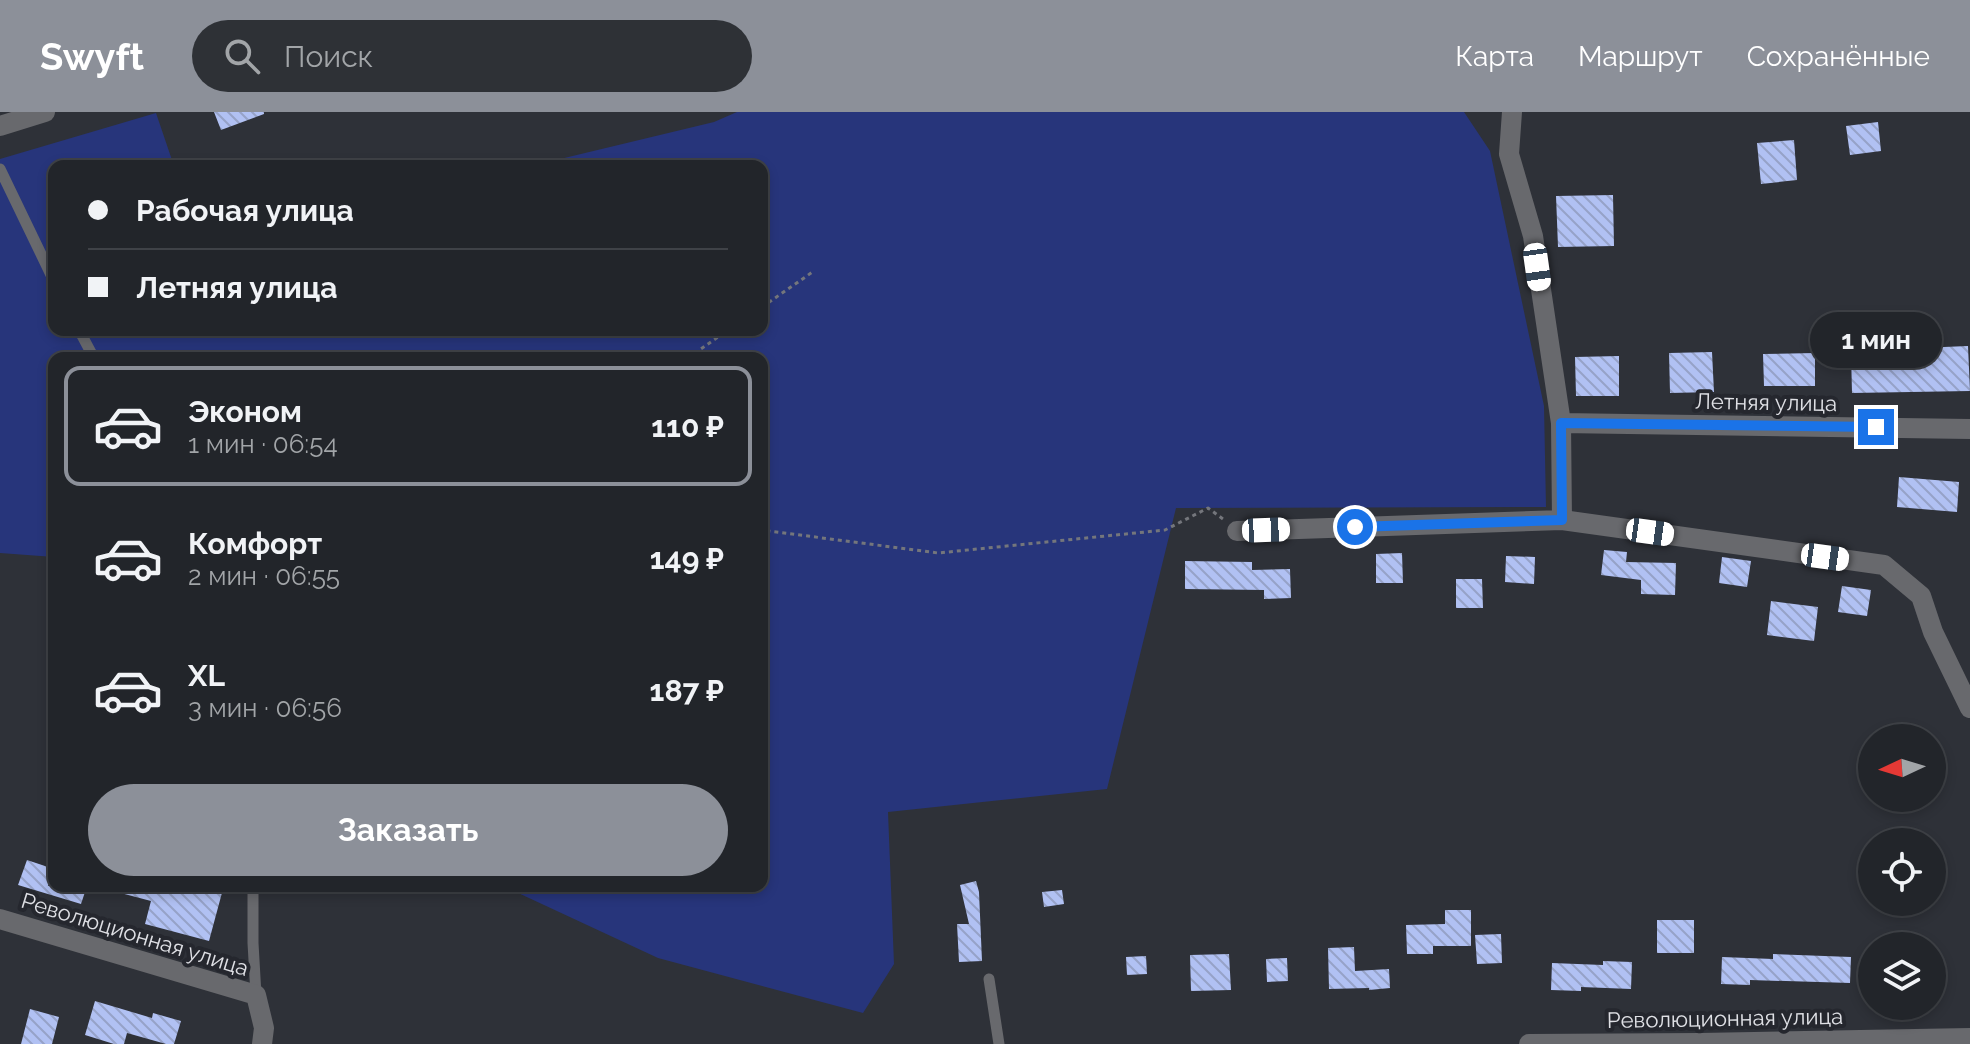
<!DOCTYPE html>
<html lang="ru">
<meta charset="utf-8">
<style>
:root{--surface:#22252a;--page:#2e3136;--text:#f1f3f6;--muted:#a2a5a8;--line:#3f4247;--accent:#8c9099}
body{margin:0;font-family:Raleway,sans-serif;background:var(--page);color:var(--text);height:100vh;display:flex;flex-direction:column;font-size:30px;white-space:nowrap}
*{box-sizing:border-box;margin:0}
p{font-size:26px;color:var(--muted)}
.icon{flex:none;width:44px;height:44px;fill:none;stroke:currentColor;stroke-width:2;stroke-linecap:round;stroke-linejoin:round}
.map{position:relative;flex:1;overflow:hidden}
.panel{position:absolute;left:48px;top:240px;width:720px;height:540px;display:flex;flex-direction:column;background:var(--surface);border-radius:16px;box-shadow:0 4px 12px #0003,0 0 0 2px var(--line)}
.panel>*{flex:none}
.banner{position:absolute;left:48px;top:48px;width:720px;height:176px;border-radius:16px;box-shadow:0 4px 12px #0003,0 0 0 2px var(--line);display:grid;align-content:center;height:176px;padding:0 40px;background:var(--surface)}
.needle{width:52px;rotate:266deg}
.tools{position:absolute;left:1858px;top:612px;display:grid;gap:16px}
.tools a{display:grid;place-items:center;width:88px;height:88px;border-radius:50%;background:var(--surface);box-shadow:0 4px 12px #0003,0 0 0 2px var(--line);font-size:40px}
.end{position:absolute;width:36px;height:36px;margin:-18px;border:10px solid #1a73e8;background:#fff;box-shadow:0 0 0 4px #fff}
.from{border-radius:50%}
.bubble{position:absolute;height:56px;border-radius:28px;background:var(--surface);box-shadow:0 4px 12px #0003,0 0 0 2px var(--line);font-size:26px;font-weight:700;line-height:56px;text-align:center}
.car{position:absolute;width:24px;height:48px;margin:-24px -12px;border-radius:10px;box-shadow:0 0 6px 2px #0007;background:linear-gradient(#fff 24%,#345 0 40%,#fff 0 76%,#345 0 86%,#fff 0)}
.banner b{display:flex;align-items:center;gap:28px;height:76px;font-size:30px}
.banner b+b{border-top:2px solid var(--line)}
.banner i{width:20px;height:20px;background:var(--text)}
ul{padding:14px 0 0;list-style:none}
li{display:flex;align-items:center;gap:24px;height:120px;margin:0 16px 12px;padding:0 24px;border:4px solid transparent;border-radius:16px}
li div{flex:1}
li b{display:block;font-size:30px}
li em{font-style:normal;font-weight:700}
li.on{border-color:var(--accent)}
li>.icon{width:72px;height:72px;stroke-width:1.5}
.primary-button{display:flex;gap:16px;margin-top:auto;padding:16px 40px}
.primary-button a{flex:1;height:92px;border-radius:48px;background:var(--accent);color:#fff;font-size:32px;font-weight:700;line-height:92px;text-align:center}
header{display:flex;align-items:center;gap:48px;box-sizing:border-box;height:112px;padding:0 40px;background:var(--accent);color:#fff}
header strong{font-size:38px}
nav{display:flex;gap:44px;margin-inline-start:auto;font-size:28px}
.search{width:560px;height:72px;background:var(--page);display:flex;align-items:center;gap:20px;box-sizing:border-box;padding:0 28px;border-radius:44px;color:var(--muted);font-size:30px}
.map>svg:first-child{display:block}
.green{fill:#27357b}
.building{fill:url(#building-back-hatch)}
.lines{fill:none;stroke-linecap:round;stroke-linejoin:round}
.path{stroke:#74767c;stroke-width:3;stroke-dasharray:4 4;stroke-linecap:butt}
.lane{stroke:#68696d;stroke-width:11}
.street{stroke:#68696d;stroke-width:20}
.route{stroke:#1a73e8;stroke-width:10}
.labels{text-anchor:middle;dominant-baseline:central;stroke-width:8;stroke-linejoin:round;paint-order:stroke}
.street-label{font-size:22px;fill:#dfe0e5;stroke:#25272e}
</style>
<header>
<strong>Swyft</strong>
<div class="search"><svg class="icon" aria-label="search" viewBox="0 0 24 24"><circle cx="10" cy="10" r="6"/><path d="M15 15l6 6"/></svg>Поиск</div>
<nav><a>Карта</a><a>Маршрут</a><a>Сохранённые</a></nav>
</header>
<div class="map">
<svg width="1970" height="932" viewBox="0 0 1970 932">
<defs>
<pattern id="building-back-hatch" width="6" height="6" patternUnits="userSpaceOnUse" patternTransform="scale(2)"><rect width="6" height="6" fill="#b1c1f3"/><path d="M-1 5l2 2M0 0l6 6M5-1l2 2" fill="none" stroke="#96a2c8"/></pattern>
</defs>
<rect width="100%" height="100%" fill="#2e3138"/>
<path class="green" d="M 737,0 L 1464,0 L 1490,39 L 1544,294 L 1546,395 L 1176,396 L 1107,677 L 888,700 L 894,852 L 863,901 L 658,846 L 503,774 L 762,774 L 762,246 L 54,246 L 54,445 L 0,441 L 0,47 L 156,1 L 174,54 L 54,54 L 54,218 L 762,218 L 762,54 L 531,54 L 714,10 Z"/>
<path class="building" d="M 214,0 L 264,0 L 264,2 L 221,18 Z
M 1878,10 L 1881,39 L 1850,43 L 1846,14 Z
M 1794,28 L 1797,68 L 1761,72 L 1757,31 Z
M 1613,83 L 1614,134 L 1558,135 L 1556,84 Z
M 1968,234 L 1970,279 L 1852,281 L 1851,241 L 1920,239 L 1919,236 Z
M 1712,240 L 1714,280 L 1670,281 L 1669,241 Z
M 1815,241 L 1815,274 L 1764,274 L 1763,242 Z
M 1619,244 L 1619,284 L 1576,284 L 1575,245 Z
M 1899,365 L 1959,370 L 1957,400 L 1897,395 Z
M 1604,438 L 1627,440 L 1626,450 L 1676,451 L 1675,483 L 1641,482 L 1641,468 L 1601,463 Z
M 1402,441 L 1403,471 L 1376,471 L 1376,442 Z
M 1506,444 L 1535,445 L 1534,472 L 1505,470 Z
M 1722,445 L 1751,449 L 1747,475 L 1719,471 Z
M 1185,449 L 1252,450 L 1252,458 L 1290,457 L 1291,486 L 1264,487 L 1264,478 L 1185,477 Z
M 1456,467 L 1482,467 L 1483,496 L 1456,496 Z
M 1842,474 L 1871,478 L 1867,504 L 1838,500 Z
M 1771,489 L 1818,495 L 1814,529 L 1767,523 Z
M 27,748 L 54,757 L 48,774 L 87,774 L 81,792 L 18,773 Z
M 976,769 L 979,780 L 982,849 L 959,850 L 957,812 L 969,812 L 960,773 Z
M 113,774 L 210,774 L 223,777 L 209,829 L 145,812 L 151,789 L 113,779 Z
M 1062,778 L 1064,792 L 1044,795 L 1042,780 Z
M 1445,798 L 1471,798 L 1471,834 L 1433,834 L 1433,842 L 1407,842 L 1406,813 L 1445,812 Z
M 1657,808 L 1694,808 L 1694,841 L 1657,841 Z
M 1501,822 L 1502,851 L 1477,852 L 1475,823 Z
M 1354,835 L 1355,859 L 1389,857 L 1390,876 L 1369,878 L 1369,876 L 1329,877 L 1328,836 Z
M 1229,842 L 1231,878 L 1191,879 L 1190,843 Z
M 1773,842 L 1851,845 L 1850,871 L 1750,868 L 1750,873 L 1721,872 L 1722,845 L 1773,847 Z
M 1146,844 L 1147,862 L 1127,863 L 1126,845 Z
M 1287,846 L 1288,869 L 1267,870 L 1266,847 Z
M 1603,849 L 1632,850 L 1631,877 L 1581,875 L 1581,879 L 1551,878 L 1552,851 L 1603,853 Z
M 95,889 L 152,906 L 153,901 L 181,909 L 174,932 L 166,932 L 127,921 L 124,932 L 114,932 L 85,923 Z
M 30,897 L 59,905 L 52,932 L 21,932 Z"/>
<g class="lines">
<path class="path" d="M 762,195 L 814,159
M 688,246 L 728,218
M 762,411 L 769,419 L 938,441 L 1165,418 L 1208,396 L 1223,407"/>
<path class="lane" d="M 0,57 L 54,169
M 79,218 L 94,246
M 253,774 L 253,831 L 256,883
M 989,867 L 999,932"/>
<path class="street" d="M 1512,0 L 1509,42 L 1533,124 L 1561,311 L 1562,408
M 0,14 L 45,0
M 1561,311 L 1970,317
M 1237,419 L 1562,408 L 1884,453 L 1921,484 L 1933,520 L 1970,596
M 0,807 L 256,883 L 264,916 L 262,932
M 1529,932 L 1700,931 L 1970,926"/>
</g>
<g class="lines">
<path class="route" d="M 1355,415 L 1562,408 L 1561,311 L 1876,315"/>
</g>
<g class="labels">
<g class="street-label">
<text transform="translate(1766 290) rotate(1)">Летняя улица</text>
<text transform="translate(135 822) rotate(17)">Революционная улица</text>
<text transform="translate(1725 906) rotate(-1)">Революционная улица</text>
</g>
</g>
</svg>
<div class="tools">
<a><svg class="needle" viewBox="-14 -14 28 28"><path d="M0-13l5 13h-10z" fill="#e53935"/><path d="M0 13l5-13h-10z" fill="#a2a5a8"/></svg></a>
<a><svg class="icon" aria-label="locate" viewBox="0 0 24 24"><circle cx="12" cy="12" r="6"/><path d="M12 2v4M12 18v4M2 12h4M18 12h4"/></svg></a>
<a><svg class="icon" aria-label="layers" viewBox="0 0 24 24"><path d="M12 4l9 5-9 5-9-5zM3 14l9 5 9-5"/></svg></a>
</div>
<i class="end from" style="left:1355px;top:415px"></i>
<i class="end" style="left:1876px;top:315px"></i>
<div class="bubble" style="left:1810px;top:200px;width:132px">1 мин</div>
<i class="car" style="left:1537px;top:155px;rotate:172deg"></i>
<i class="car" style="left:1266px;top:418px;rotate:88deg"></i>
<i class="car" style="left:1650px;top:420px;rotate:98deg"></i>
<i class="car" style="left:1825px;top:445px;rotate:98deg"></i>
<div class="banner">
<b><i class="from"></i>Рабочая улица</b>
<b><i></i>Летняя улица</b>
</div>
<section class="panel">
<ul>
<li class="on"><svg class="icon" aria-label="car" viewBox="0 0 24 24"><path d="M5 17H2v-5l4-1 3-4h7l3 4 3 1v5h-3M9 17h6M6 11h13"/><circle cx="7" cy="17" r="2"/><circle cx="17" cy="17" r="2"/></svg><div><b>Эконом</b><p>1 мин · 06:54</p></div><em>110 ₽</em></li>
<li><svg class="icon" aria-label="car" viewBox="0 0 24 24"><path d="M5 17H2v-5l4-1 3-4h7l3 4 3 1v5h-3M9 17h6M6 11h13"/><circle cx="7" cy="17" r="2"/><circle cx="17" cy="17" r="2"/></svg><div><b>Комфорт</b><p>2 мин · 06:55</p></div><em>149 ₽</em></li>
<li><svg class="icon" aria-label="car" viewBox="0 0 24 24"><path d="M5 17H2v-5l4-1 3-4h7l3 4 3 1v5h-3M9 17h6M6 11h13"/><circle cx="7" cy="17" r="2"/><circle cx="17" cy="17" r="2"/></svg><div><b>XL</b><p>3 мин · 06:56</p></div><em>187 ₽</em></li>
</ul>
<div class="primary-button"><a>Заказать</a></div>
</section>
</div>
